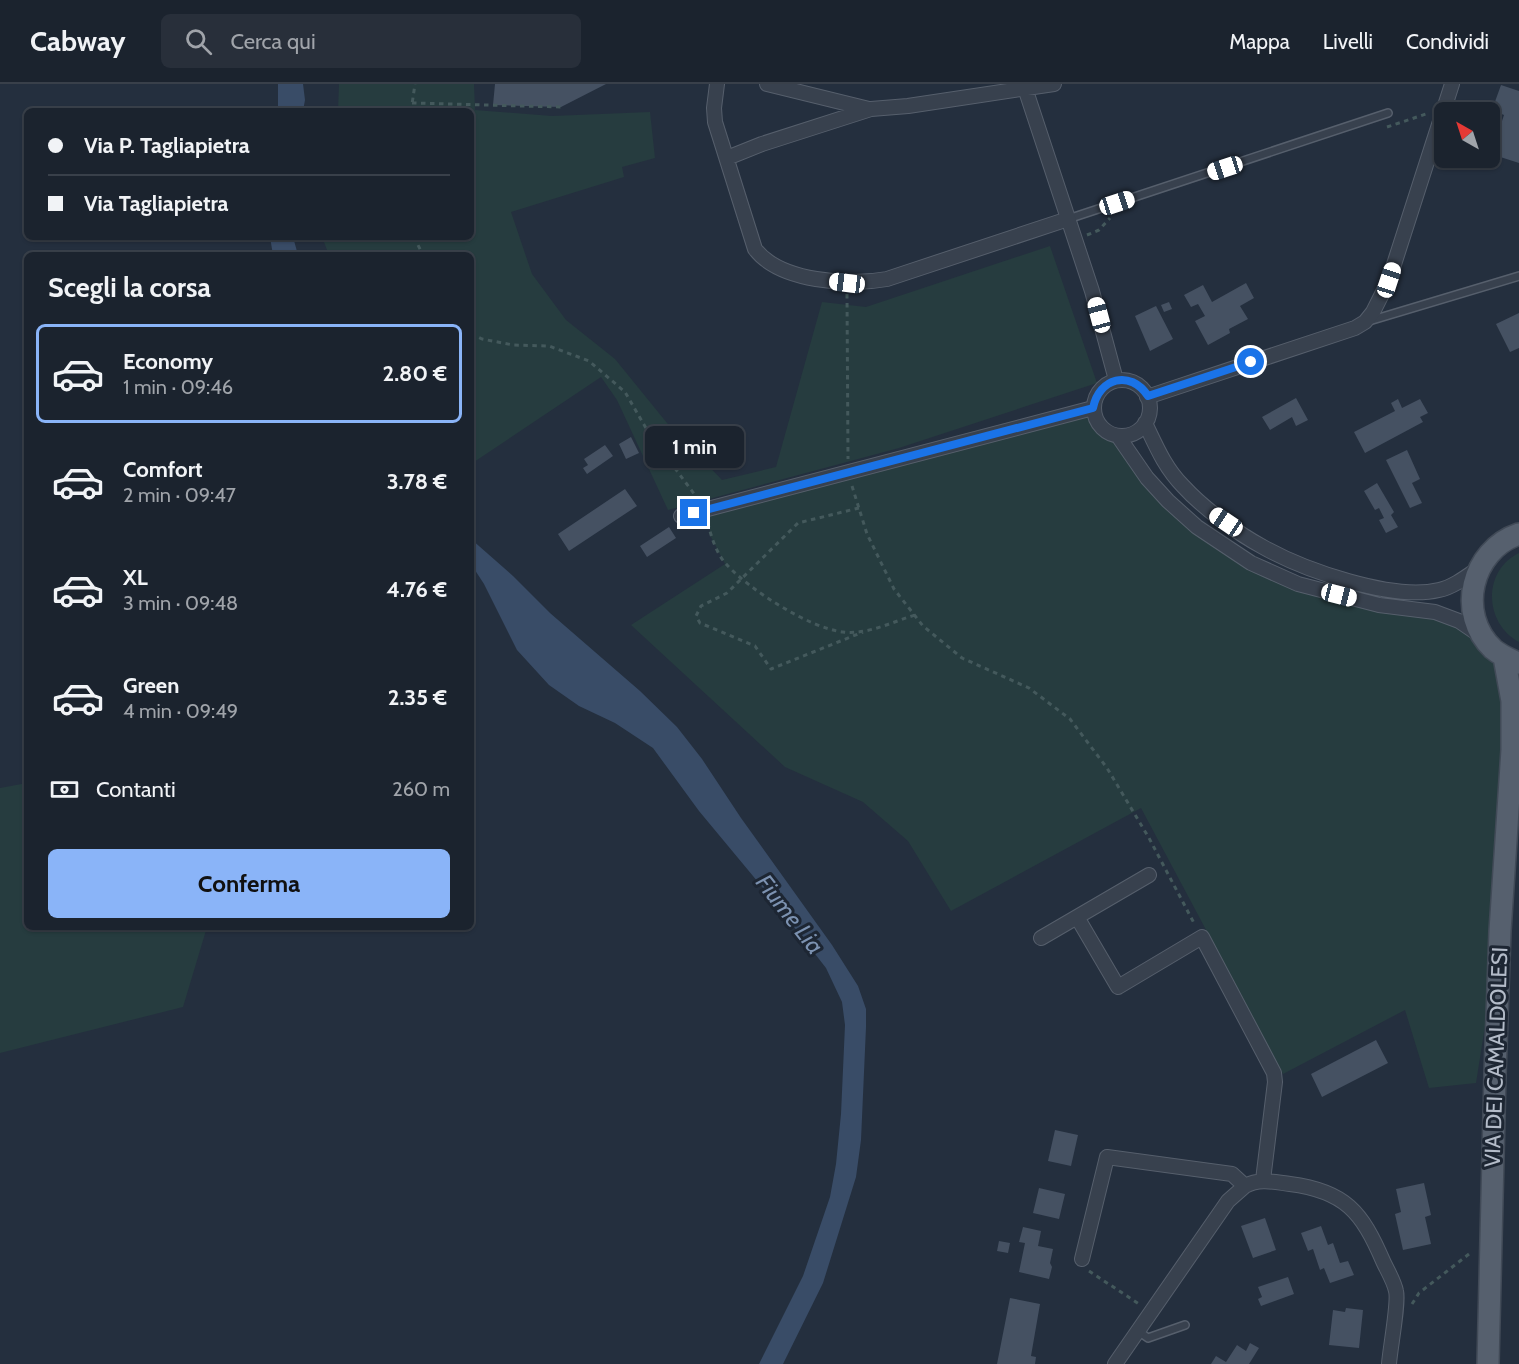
<!DOCTYPE html>
<html lang="it">
<meta charset="utf-8">
<style>
:root{--surface:#1b232e;--page:#282f3a;--text:#f1f3f6;--muted:#a0a4aa;--line:#39404a;--accent:#8ab4f8}
body{margin:0;font-family:Cabin,sans-serif;background:var(--page);color:var(--text);height:100vh;display:flex;flex-direction:column;font-size:22px;white-space:nowrap}
*{box-sizing:border-box;margin:0}
p{font-size:20px;color:var(--muted)}
.icon{flex:none;width:33px;height:33px;fill:none;stroke:currentColor;stroke-width:2;stroke-linecap:round;stroke-linejoin:round}
.map{position:relative;flex:1;overflow:hidden}
.details{position:absolute;left:24px;top:168px;width:450px;height:678px;display:flex;flex-direction:column;background:var(--surface);border-radius:9px;box-shadow:0 2px 4px #0004,0 0 0 2px var(--line)}
.details>*{flex:none}
.banner{position:absolute;left:24px;top:24px;width:450px;height:132px;border-radius:9px;box-shadow:0 2px 4px #0004,0 0 0 2px var(--line);display:grid;align-content:center;height:132px;padding:0 24px;background:var(--surface)}
.needle{width:39px;rotate:321deg}
.fabs{position:absolute;left:1434px;top:18px;display:grid;gap:12px}
.fabs a{display:grid;place-items:center;width:66px;height:66px;border-radius:9px;background:var(--surface);box-shadow:0 2px 4px #0004,0 0 0 2px var(--line);font-size:30px}
.end{position:absolute;width:27px;height:27px;margin:-14px;border:8px solid #1a73e8;background:#fff;box-shadow:0 0 0 3px #fff}
.from{border-radius:50%}
.bubble{position:absolute;height:42px;border-radius:9px;background:var(--surface);box-shadow:0 2px 4px #0004,0 0 0 2px var(--line);font-size:20px;font-weight:700;line-height:42px;text-align:center}
.car{position:absolute;width:18px;height:36px;margin:-18px -9px;border-radius:8px;box-shadow:0 0 4px 2px #0007;background:linear-gradient(#fff 24%,#345 0 40%,#fff 0 76%,#345 0 86%,#fff 0)}
.banner b{display:flex;align-items:center;gap:21px;height:57px;font-size:22px}
.banner b+b{border-top:2px solid var(--line)}
.banner i{width:15px;height:15px;background:var(--text)}
ul{padding:0;list-style:none}
li{display:flex;align-items:center;gap:18px;height:99px;margin:0 12px 9px;padding:0 12px;border:3px solid transparent;border-radius:9px}
li div{flex:1}
li b{display:block;font-size:22px}
li em{font-style:normal;font-weight:700}
li.current{border-color:var(--accent)}
li>.icon{width:54px;height:54px;stroke-width:1.5}
h2{padding:0 24px;font-size:27px;line-height:72px}
.pay{display:flex;align-items:center;gap:15px;height:66px;padding:0 24px;font-size:22px}
.pay p{margin-inline-start:auto}
.cta{display:flex;gap:12px;margin-top:auto;padding:12px 24px}
.cta a{flex:1;height:69px;border-radius:9px;background:var(--accent);color:#111;font-size:24px;font-weight:700;line-height:69px;text-align:center}
header{display:flex;align-items:center;gap:36px;box-sizing:border-box;height:84px;padding:0 30px;background:var(--surface);border-bottom:2px solid var(--line)}
header strong{font-size:28px}
nav{display:flex;gap:33px;margin-inline-start:auto;font-size:21px}
.search{width:420px;height:54px;background:var(--page);display:flex;align-items:center;gap:15px;box-sizing:border-box;padding:0 21px;border-radius:9px;color:var(--muted);font-size:22px}
.map>svg:first-child{display:block}
.green{fill:#263c3f}
.water{fill:#394c67}
.building{fill:#455162}
.lines{fill:none;stroke-linecap:round;stroke-linejoin:round}
.lane-casing{stroke:#565f6c;stroke-width:10}
.street-casing{stroke:#565f6c;stroke-width:16}
.primary-casing{stroke:#414a57;stroke-width:24}
.path{stroke:#44595c;stroke-width:3;stroke-dasharray:4.5 4.5;stroke-linecap:butt}
.lane{stroke:#38414e;stroke-width:7}
.street{stroke:#38414e;stroke-width:14}
.primary{stroke:#56606e;stroke-width:21}
.route{stroke:#1a73e8;stroke-width:8}
.labels{text-anchor:middle;dominant-baseline:central;stroke-width:6;stroke-linejoin:round;paint-order:stroke}
.street-label{font-size:22px;fill:#b4bcc9;stroke:#1d2633}
.water-label{font-size:24px;font-style:italic;fill:#7c92b1;stroke:#1d2633}
</style>
<header>
<strong>Cabway</strong>
<div class="search"><svg class="icon" aria-label="search" viewBox="0 0 24 24"><circle cx="10" cy="10" r="6"/><path d="M15 15l6 6"/></svg>Cerca qui</div>
<nav><a>Mappa</a><a>Livelli</a><a>Condividi</a></nav>
</header>
<div class="map">
<svg width="1519" height="1280" viewBox="0 0 1519 1280">
<rect width="100%" height="100%" fill="#242f3e"/>
<path class="green" d="M 339,0 L 474,0 L 475,26 L 552,32 L 650,28 L 655,74 L 622,83 L 624,93 L 511,128 L 532,190 L 566,236 L 615,275 L 667,339 L 722,396 L 776,383 L 822,218 L 866,223 L 1050,162 L 1097,299 L 899,364 L 668,426 L 617,316 L 601,293 L 471,380 L 471,171 L 329,171 L 322,153 L 471,153 L 471,27 L 338,27 Z
M 1094,329 C 1097,342 1105,349 1118,352 L 1197,443 L 1298,500 L 1435,528 L 1504,573 L 1500,847 L 1476,999 L 1429,1004 L 1405,926 L 1283,990 L 1141,724 L 951,827 L 908,757 L 863,718 L 785,683 L 631,541 L 725,480 L 711,453 L 706,426 Z
M 1519,469 L 1519,558 C 1484,539 1482,487 1519,469 Z
M 27,699 L 27,843 L 207,843 L 183,923 L 0,969 L 0,704 Z"/>
<path class="water" d="M 278,0 L 303,0 L 305,16 L 303,27 L 278,27 Z
M 270,153 L 293,153 L 298,171 L 273,171 Z
M 471,455 L 513,492 L 550,529 L 640,607 L 677,643 L 702,675 L 741,734 L 832,861 L 858,902 L 866,925 L 866,943 L 861,1056 L 856,1093 L 823,1199 L 783,1280 L 759,1280 L 803,1192 L 830,1113 L 836,1080 L 841,1030 L 845,941 L 842,918 L 826,884 L 773,816 L 699,727 L 653,664 L 615,639 L 579,622 L 549,601 L 517,566 L 484,500 L 471,480 Z"/>
<path class="building" d="M 495,0 L 606,0 L 561,23 L 493,21 Z
M 1501,1 L 1519,7 L 1519,79 L 1491,70 L 1504,31 L 1492,26 Z
M 1246,199 L 1254,214 L 1240,222 L 1248,235 L 1229,245 L 1230,249 L 1208,261 L 1195,237 L 1205,232 L 1198,220 L 1191,223 L 1184,211 L 1203,201 L 1212,218 Z
M 1169,218 L 1172,225 L 1164,228 L 1161,221 Z
M 1156,222 L 1173,255 L 1150,267 L 1135,232 Z
M 1519,229 L 1519,264 L 1510,268 L 1496,240 Z
M 1296,314 L 1308,336 L 1296,342 L 1292,333 L 1270,346 L 1262,333 Z
M 1398,315 L 1402,324 L 1420,315 L 1428,329 L 1420,333 L 1423,338 L 1365,369 L 1354,348 L 1395,327 L 1391,319 Z
M 631,353 L 639,369 L 626,375 L 619,360 Z
M 605,361 L 613,372 L 587,390 L 583,384 L 588,381 L 584,375 Z
M 1407,366 L 1420,395 L 1412,399 L 1422,419 L 1410,424 L 1386,376 Z
M 1377,399 L 1394,428 L 1391,431 L 1398,443 L 1386,449 L 1379,436 L 1384,434 L 1379,424 L 1375,426 L 1364,407 Z
M 625,405 L 637,422 L 569,467 L 558,450 Z
M 669,443 L 676,454 L 647,473 L 640,462 Z
M 1376,956 L 1388,979 L 1322,1013 L 1311,990 Z
M 1055,1046 L 1078,1051 L 1071,1082 L 1048,1077 Z
M 1424,1099 L 1431,1131 L 1425,1133 L 1431,1160 L 1403,1166 L 1395,1130 L 1401,1128 L 1396,1105 Z
M 1039,1104 L 1065,1110 L 1059,1135 L 1033,1129 Z
M 1265,1134 L 1276,1166 L 1253,1174 L 1241,1142 Z
M 1321,1142 L 1328,1161 L 1333,1159 L 1340,1179 L 1348,1177 L 1354,1191 L 1330,1199 L 1324,1184 L 1320,1186 L 1313,1165 L 1308,1167 L 1301,1149 Z
M 1023,1143 L 1041,1147 L 1038,1162 L 1053,1165 L 1050,1179 L 1052,1183 L 1049,1195 L 1019,1188 L 1025,1159 L 1019,1158 Z
M 999,1157 L 1010,1159 L 1008,1169 L 997,1167 Z
M 1288,1193 L 1294,1210 L 1261,1222 L 1258,1215 L 1262,1213 L 1258,1203 Z
M 1010,1214 L 1040,1220 L 1031,1272 L 1036,1273 L 1035,1280 L 997,1280 Z
M 1346,1224 L 1363,1226 L 1359,1264 L 1329,1261 L 1333,1226 L 1345,1228 Z
M 1250,1259 L 1259,1264 L 1249,1280 L 1211,1280 L 1216,1272 L 1226,1278 L 1237,1261 L 1246,1267 Z"/>
<g class="lines">
<defs>
<path id="lane" d="M 1068,135 L 1388,29
M 1369,237 L 1519,192
M 1138,1247 L 1148,1254 L 1185,1241"/>
<path id="street" d="M 717,0 L 714,24 L 715,38 L 755,165 C 780,198 849,202 887,195 L 1068,135
M 767,0 L 869,25
M 1025,0 L 1025,4 L 1092,207 L 1116,296
M 727,74 L 762,60 L 871,25 L 908,22 L 1054,0
M1094 324a28 28 0 1 1 56 0a28 28 0 1 1-56 0Z
M 1147,313 L 1355,244 L 1365,238 L 1373,228 L 1389,196 L 1452,0
M 1145,339 C 1156,362 1165,384 1183,402 C 1203,424 1237,449 1263,463 C 1304,486 1392,517 1439,506 C 1453,503 1466,493 1479,484
M 1118,352 L 1147,394 L 1168,417 L 1197,443 L 1251,479 L 1298,500 L 1379,521 L 1435,528 L 1459,537 L 1481,552
M 681,432 L 1093,324
M 1077,833 L 1118,903 L 1202,853 L 1274,989 L 1275,998 L 1263,1096
M 1041,854 L 1149,791
M 1082,1175 L 1107,1073 L 1232,1090 L 1245,1102 C 1260,1094 1274,1098 1290,1100 C 1345,1107 1362,1128 1383,1177 C 1387,1186 1394,1197 1396,1207 C 1399,1218 1390,1265 1389,1280
M 1115,1280 L 1228,1117 L 1245,1102"/>
<path id="primary" d="M 1518,579 C 1509,575 1500,571 1493,565 C 1456,530 1471,466 1519,450
M 1488,1280 L 1495,990 L 1500,847 L 1512,666 L 1512,617 L 1504,573"/>
</defs>
<use href="#lane" class="lane-casing"/>
<use href="#street" class="street-casing"/>
<use href="#primary" class="primary-casing"/>
<path class="path" d="M 412,19 L 561,23
M 411,27 L 415,0
M 1387,43 L 1426,30
M 1087,151 L 1099,146 L 1110,134
M 414,153 L 423,171
M 847,210 L 848,375
M 471,250 L 482,255 L 513,261 L 549,262 L 589,277 L 625,308 L 650,351 L 698,415
M 852,402 L 867,450 L 894,505 L 923,542 L 962,574 L 1029,604 L 1070,635 L 1107,684 L 1149,754 L 1195,841
M 859,424 L 798,439 L 727,509 L 701,522 L 696,532 L 700,539 L 755,562 L 771,585 L 863,548
M 708,439 C 711,453 717,471 727,481 C 750,506 809,544 843,548 C 867,551 892,538 915,531
M 1089,1187 L 1139,1220
M 1412,1220 L 1419,1209 L 1469,1170"/>
<use href="#lane" class="lane"/>
<use href="#street" class="street"/>
<use href="#primary" class="primary"/>
</g>
<g class="lines">
<path class="route" d="M 694,429 L 1093,324 C 1099,294 1130,285 1148,312 L 1251,278"/>
</g>
<g class="labels">
<g class="street-label">
<text transform="translate(1496 973) rotate(-88)">VIA DEI CAMALDOLESI</text>
</g>
<g class="water-label">
<text transform="translate(790 830) rotate(52)">Fiume Lia</text>
</g>
</g>
</svg>
<div class="fabs">
<a><svg class="needle" viewBox="-14 -14 28 28"><path d="M0-13l5 13h-10z" fill="#e53935"/><path d="M0 13l5-13h-10z" fill="#a0a4aa"/></svg></a>
</div>
<i class="end from" style="left:1251px;top:278px"></i>
<i class="end" style="left:694px;top:429px"></i>
<div class="bubble" style="left:645px;top:342px;width:99px">1 min</div>
<i class="car" style="left:1225px;top:84px;rotate:252deg"></i>
<i class="car" style="left:1117px;top:119px;rotate:72deg"></i>
<i class="car" style="left:1389px;top:196px;rotate:18deg"></i>
<i class="car" style="left:847px;top:199px;rotate:277deg"></i>
<i class="car" style="left:1099px;top:231px;rotate:345deg"></i>
<i class="car" style="left:1226px;top:438px;rotate:304deg"></i>
<i class="car" style="left:1339px;top:511px;rotate:104deg"></i>
<div class="banner">
<b><i class="from"></i>Via P. Tagliapietra</b>
<b><i></i>Via Tagliapietra</b>
</div>
<section class="details">
<h2>Scegli la corsa</h2>
<ul>
<li class="current"><svg class="icon" aria-label="car" viewBox="0 0 24 24"><path d="M5 17H2v-5l4-1 3-4h7l3 4 3 1v5h-3M9 17h6M6 11h13"/><circle cx="7" cy="17" r="2"/><circle cx="17" cy="17" r="2"/></svg><div><b>Economy</b><p>1 min · 09:46</p></div><em>2.80 €</em></li>
<li><svg class="icon" aria-label="car" viewBox="0 0 24 24"><path d="M5 17H2v-5l4-1 3-4h7l3 4 3 1v5h-3M9 17h6M6 11h13"/><circle cx="7" cy="17" r="2"/><circle cx="17" cy="17" r="2"/></svg><div><b>Comfort</b><p>2 min · 09:47</p></div><em>3.78 €</em></li>
<li><svg class="icon" aria-label="car" viewBox="0 0 24 24"><path d="M5 17H2v-5l4-1 3-4h7l3 4 3 1v5h-3M9 17h6M6 11h13"/><circle cx="7" cy="17" r="2"/><circle cx="17" cy="17" r="2"/></svg><div><b>XL</b><p>3 min · 09:48</p></div><em>4.76 €</em></li>
<li><svg class="icon" aria-label="car" viewBox="0 0 24 24"><path d="M5 17H2v-5l4-1 3-4h7l3 4 3 1v5h-3M9 17h6M6 11h13"/><circle cx="7" cy="17" r="2"/><circle cx="17" cy="17" r="2"/></svg><div><b>Green</b><p>4 min · 09:49</p></div><em>2.35 €</em></li>
</ul>
<div class="pay"><svg class="icon" aria-label="cash" viewBox="0 0 24 24"><path d="M3 7h18v10H3z"/><circle cx="12" cy="12" r="2"/></svg>Contanti<p>260 m</p></div>
<div class="cta"><a>Conferma</a></div>
</section>
</div>
